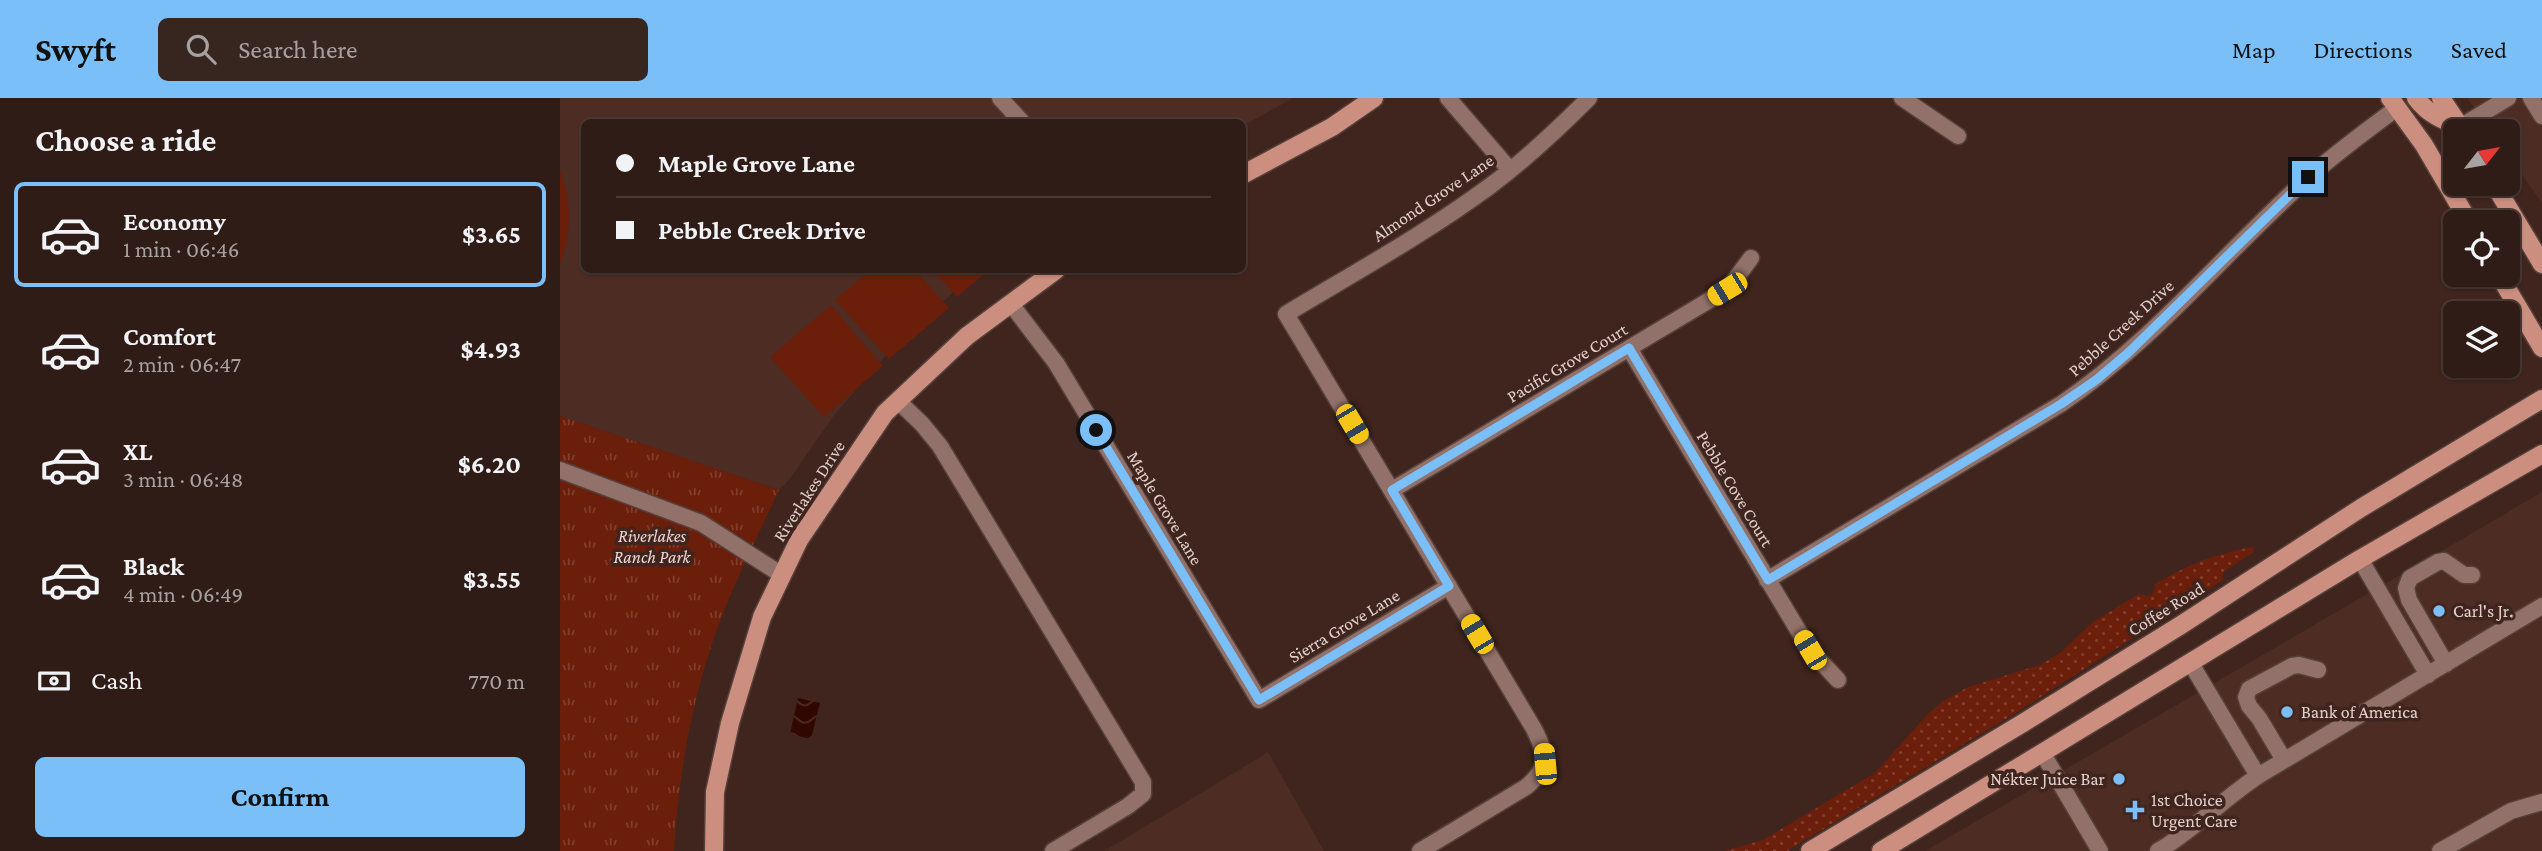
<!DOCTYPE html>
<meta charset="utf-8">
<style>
:root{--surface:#2f1c16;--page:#37251f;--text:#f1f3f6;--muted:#a7a1a1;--line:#4a3a35;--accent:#7abff8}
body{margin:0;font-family:"Crimson Pro",serif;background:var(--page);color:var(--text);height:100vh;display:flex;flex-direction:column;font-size:26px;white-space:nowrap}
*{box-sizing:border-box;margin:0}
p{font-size:23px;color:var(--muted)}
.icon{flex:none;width:38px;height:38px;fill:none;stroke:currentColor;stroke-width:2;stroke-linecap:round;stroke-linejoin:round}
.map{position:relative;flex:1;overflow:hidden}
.side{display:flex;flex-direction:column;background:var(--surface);width:560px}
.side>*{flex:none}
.top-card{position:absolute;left:21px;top:21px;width:665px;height:154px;border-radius:10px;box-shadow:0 2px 5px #0004,0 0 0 2px var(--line);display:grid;align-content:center;height:154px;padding:0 35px;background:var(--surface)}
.needle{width:46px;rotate:59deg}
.controls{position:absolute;left:1883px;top:21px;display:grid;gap:14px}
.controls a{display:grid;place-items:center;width:77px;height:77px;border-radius:10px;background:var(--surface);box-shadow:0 2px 5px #0004,0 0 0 2px var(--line);font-size:35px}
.end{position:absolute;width:32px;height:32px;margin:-16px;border:9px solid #7abff8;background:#111;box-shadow:0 0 0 4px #111}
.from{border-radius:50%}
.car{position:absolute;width:21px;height:42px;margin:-21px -10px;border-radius:9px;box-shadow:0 0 5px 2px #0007;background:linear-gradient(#f5c518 24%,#345 0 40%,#f5c518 0 76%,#345 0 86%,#f5c518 0)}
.top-card b{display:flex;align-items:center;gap:24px;height:66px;font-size:26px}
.top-card b+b{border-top:2px solid var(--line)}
.top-card i{width:18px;height:18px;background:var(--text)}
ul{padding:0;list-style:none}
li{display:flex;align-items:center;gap:21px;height:105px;margin:0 14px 10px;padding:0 21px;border:4px solid transparent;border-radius:10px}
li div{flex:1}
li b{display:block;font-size:26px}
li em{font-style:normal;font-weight:700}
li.active{border-color:var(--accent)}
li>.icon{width:63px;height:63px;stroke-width:1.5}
h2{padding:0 35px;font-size:32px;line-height:84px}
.pay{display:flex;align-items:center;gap:18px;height:77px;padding:0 35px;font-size:26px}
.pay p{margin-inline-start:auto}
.primary-button{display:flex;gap:14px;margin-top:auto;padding:14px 35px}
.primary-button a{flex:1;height:80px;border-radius:10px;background:var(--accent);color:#111;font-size:28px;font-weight:700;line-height:80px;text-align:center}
header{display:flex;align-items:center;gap:42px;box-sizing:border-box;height:98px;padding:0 35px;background:var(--accent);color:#111}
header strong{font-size:33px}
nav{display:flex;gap:38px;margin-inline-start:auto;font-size:24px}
.search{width:490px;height:63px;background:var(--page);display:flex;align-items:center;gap:18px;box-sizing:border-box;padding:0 24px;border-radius:10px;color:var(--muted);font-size:26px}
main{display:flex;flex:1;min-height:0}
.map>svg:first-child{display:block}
.built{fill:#4d2c23}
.grass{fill:url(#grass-dots)}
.park{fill:url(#park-tufts)}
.pitch{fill:#6b1e0a}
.water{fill:url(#water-waves)}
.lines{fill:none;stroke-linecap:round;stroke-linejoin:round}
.minor-casing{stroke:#56403a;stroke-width:19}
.major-casing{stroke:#56403a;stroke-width:21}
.minor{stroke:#917169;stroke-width:16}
.major{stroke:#cc8e7e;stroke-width:18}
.route{stroke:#7abff8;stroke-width:9}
.poi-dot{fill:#7abff8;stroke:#3f251e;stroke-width:2.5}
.labels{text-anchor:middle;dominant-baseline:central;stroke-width:7;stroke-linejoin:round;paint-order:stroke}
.street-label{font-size:18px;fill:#e2d0cb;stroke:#3f251e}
.park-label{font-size:18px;font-style:italic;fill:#efd6d0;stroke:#3f251e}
.poi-label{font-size:18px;fill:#e2d0cb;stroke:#3f251e;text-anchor:start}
</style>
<header>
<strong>Swyft</strong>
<div class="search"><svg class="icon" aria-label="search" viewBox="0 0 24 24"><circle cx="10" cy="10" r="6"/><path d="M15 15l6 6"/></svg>Search here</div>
<nav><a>Map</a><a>Directions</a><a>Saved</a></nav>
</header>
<main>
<section class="side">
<h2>Choose a ride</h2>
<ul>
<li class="active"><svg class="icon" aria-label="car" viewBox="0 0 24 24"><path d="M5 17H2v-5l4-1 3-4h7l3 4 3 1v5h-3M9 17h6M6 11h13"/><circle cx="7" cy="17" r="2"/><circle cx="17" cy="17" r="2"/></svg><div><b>Economy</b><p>1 min · 06:46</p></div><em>$3.65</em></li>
<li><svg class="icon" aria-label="car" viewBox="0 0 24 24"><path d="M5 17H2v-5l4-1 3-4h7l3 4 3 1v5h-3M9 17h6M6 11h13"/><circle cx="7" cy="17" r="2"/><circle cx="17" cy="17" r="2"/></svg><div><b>Comfort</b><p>2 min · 06:47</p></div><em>$4.93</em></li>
<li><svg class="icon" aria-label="car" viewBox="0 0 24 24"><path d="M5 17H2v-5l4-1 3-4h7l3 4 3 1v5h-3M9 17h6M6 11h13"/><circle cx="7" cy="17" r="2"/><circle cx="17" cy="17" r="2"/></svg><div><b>XL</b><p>3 min · 06:48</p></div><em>$6.20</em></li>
<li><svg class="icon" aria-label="car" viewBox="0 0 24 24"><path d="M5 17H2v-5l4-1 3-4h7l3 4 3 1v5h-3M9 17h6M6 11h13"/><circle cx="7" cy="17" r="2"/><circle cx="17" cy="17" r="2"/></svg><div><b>Black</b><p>4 min · 06:49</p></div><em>$3.55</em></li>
</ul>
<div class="pay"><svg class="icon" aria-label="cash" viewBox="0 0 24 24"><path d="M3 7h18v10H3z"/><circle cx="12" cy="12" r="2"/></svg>Cash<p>770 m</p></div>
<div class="primary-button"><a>Confirm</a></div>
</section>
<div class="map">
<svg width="1982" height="753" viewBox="0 0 1982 753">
<defs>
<pattern id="grass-dots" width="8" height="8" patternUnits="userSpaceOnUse" patternTransform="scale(1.75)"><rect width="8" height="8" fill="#6b1e0a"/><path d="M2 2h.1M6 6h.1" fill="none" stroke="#803e2c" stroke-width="1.8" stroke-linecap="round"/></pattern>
<pattern id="park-tufts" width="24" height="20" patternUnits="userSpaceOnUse" patternTransform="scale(1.75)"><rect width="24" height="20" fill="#6b1e0a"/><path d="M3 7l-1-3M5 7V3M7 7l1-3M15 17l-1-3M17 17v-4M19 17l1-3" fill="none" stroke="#803e2c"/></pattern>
<pattern id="water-waves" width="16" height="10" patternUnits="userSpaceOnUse" patternTransform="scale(1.75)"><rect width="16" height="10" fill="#310701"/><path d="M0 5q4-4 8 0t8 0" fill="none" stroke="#4f2a25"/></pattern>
</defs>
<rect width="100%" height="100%" fill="#3f251e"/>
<path class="built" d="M 0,0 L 733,0 L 683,28 L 682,24 L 24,24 L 24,172 L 423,172 L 397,191 L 337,245 L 275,316 L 228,383 L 219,392 L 0,318 Z
M 1907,0 L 1982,0 L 1982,105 L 1948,57 L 1948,33 L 1931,33 Z
M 1982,394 L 1982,753 L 1365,753 L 1909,437 Z
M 708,654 L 764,753 L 544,753 L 628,703 Z"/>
<path class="grass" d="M 1693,449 L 1694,454 L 1663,474 L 1663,482 L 1462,611 L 1227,753 L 1164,753 L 1203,742 L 1315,675 L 1367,617 L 1383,603 L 1408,589 L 1480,567 L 1500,555 L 1533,524 L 1579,496 L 1589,498 L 1593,495 L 1595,486 C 1629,466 1654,456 1693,449 Z"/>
<path class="park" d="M 0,318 L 219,392 C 202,429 183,466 168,503 C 135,582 119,668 114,753 L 0,753 Z"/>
<path class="pitch" d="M 0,72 C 12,106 12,133 0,167 Z
M 311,172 L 355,172 L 362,179 L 359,182 L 362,180 L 389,210 L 329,261 L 275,202 Z
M 373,172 L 429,172 L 397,199 Z
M 271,207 L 296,237 L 294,240 L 297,238 L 323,268 L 264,319 L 210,259 Z"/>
<path class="water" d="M 238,600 L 260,605 L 251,641 L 230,636 Z"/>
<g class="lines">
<defs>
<path id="minor" d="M 440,0 L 462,24
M 888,0 L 950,72
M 1342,0 L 1398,38
M 1971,0 L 1982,18
M 1900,29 L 1948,0
M 451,206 L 496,265 L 699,602 L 889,488
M 1069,250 L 1250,552 L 1278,582
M 338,303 L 362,326 L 380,348 L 583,684 L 583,696 L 568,708 L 493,753
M 0,372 L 141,425 L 222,477
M 832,392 L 1168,191 L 1191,160
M 1800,461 L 1868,577
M 1207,482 L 1501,306 C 1594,243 1665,154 1749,79 C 1777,54 1807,32 1837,10
M 1630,564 L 1698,678
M 1886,566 L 1849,502 L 1846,490 L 1850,480 L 1878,464 L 1884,463 L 1904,477 L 1912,477
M 1483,656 L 1540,753
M 1724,662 L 1699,620 L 1689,608 L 1686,599 L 1689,591 L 1732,568 L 1739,567 L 1758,572
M 860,753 L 966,689 C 990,669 987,657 974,631 L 726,216 C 794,175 865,136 930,88 C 965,62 998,31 1029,0
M 1598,753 C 1634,732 1663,701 1698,678 L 1982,508
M 1880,753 L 1951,713 L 1982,704"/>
<path id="major" d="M 1830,0 L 1864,47 L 1909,124
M 1856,0 C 1868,16 1882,22 1900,29
M 1881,0 L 1901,30
M 682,77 L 772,29 L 814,0
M 1934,86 L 1982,166
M 1939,177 L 1982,250
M 154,753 L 155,694 L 170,625 L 202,519 L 239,442 L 325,315 L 407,238 L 496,172
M 1250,753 L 1463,625 L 1621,527 L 1801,410 L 1982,301
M 1321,753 L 1800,461 L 1982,356"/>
</defs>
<use href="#minor" class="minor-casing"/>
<use href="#major" class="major-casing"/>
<use href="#minor" class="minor"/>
<use href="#major" class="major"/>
</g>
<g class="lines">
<path class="route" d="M 536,332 L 699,602 L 889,488 L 832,392 L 1069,250 L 1208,482 L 1501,306 L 1536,282 L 1568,255 L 1748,79"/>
</g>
<g class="poi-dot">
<circle cx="1879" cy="513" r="7"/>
<circle cx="1727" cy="614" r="7"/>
<circle cx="1559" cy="681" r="7"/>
<path d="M1571.5 701.5h7v7h7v7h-7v7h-7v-7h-7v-7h7z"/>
</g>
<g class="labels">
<g class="street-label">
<text transform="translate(873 100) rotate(-34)">Almond Grove Lane</text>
<text transform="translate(1561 230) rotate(-42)">Pebble Creek Drive</text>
<text transform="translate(1007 265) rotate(-31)">Pacific Grove Court</text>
<text transform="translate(1175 391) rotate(59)">Pebble Cove Court</text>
<text transform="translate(249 393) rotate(-57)">Riverlakes Drive</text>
<text transform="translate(605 410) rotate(59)">Maple Grove Lane</text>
<text transform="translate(1606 511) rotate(-32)">Coffee Road</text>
<text transform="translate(784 528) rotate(-31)">Sierra Grove Lane</text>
</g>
<g class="park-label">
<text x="92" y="438">Riverlakes<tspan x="92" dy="21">Ranch Park</tspan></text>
</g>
<g class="poi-label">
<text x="1893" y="513">Carl's Jr.</text>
<text x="1741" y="614">Bank of America</text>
<text x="1545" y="681" text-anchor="end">Nékter Juice Bar</text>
<text x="1591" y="702">1st Choice<tspan x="1591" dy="21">Urgent Care</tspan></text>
</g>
</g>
</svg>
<div class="controls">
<a><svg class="needle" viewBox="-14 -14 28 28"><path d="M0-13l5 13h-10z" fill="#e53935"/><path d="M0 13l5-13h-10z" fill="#a7a1a1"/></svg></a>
<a><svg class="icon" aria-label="locate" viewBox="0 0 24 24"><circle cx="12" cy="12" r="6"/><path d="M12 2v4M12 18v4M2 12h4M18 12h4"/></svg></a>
<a><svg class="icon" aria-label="layers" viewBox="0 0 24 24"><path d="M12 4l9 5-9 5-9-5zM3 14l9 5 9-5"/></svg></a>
</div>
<i class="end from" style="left:536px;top:332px"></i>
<i class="end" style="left:1748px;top:79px"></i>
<i class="car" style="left:1167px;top:191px;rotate:239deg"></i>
<i class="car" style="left:792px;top:326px;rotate:149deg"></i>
<i class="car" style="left:917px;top:536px;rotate:329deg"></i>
<i class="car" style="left:1250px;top:552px;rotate:329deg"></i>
<i class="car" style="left:985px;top:666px;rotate:355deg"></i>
<div class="top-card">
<b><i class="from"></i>Maple Grove Lane</b>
<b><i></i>Pebble Creek Drive</b>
</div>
</div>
</main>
